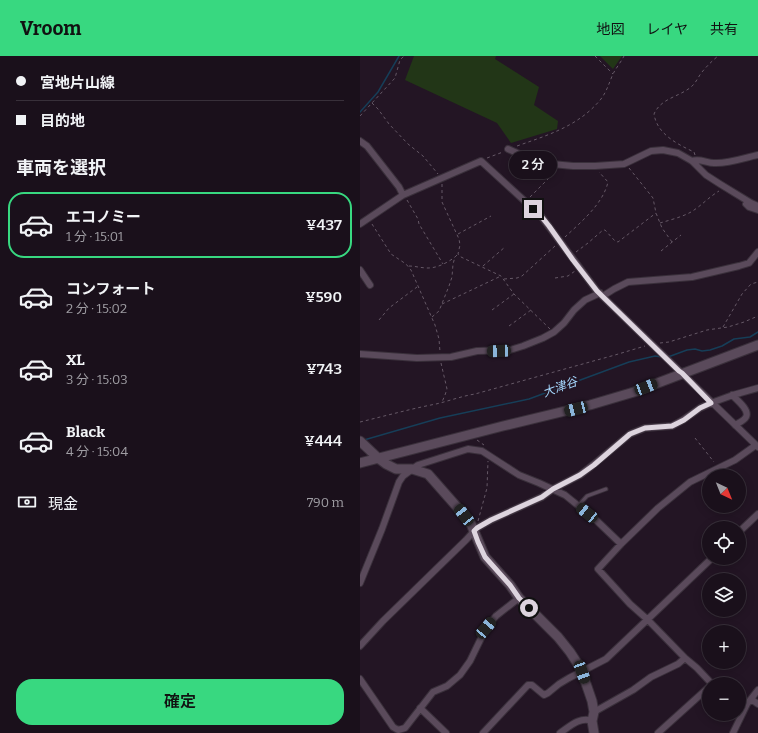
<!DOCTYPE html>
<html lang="ja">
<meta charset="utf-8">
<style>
:root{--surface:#1a101b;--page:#271e28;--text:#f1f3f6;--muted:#9f9da3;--line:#38303a;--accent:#38d880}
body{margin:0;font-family:Bitter,"Noto Sans JP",serif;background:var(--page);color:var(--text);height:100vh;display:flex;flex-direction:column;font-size:15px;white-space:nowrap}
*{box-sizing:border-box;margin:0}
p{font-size:13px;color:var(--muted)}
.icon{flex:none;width:22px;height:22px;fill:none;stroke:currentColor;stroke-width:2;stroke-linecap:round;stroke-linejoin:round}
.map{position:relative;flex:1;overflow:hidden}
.drawer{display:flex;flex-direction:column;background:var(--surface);width:360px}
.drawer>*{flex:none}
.guide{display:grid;align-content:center;height:88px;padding:0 16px;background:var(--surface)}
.needle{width:26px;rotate:137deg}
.buttons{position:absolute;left:342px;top:413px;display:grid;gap:8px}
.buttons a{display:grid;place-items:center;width:44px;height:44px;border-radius:50%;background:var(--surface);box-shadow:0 2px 10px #0003,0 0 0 1px var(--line);font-size:20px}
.end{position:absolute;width:18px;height:18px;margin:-9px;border:5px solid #ddd4de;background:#111;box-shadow:0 0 0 2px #111}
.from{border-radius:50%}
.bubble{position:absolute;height:28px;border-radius:14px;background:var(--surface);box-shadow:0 2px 10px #0003,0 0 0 1px var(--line);font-size:13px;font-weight:600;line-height:28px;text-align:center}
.car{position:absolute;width:12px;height:24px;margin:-12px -6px;border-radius:5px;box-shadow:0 0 3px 1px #0007;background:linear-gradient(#222 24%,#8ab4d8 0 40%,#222 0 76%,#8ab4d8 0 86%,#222 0)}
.guide b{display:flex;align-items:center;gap:14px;height:38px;font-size:15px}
.guide b+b{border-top:1px solid var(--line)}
.guide i{width:10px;height:10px;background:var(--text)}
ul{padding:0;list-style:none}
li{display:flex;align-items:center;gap:12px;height:66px;margin:0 8px 6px;padding:0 8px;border:2px solid transparent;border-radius:16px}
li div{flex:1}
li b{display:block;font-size:15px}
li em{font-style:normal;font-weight:600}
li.selected{border-color:var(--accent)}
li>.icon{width:36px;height:36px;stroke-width:1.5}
h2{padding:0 16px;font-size:18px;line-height:48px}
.pay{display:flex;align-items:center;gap:10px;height:44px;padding:0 16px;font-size:15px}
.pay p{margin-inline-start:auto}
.button{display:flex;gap:8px;margin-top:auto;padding:8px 16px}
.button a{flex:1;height:46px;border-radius:16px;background:var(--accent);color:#111;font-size:16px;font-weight:600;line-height:46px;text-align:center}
header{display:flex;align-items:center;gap:24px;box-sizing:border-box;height:56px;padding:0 20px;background:var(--accent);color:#111}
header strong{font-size:19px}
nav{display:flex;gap:22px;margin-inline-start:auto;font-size:14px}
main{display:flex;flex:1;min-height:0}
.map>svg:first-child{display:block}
.green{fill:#223617}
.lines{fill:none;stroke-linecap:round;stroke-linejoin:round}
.stream{stroke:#163e58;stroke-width:1.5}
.lane-casing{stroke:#3a303b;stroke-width:5}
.street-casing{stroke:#3a303b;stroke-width:8}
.secondary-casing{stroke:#3a303b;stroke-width:11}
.path{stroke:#655866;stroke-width:1;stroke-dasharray:3 3;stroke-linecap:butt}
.lane{stroke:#5a4a5b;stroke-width:3}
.street{stroke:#5a4a5b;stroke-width:6}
.secondary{stroke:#5a4a5b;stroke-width:9}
.route{stroke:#ddd4de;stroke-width:5}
.labels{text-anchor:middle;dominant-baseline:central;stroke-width:4;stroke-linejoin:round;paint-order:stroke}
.water-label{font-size:12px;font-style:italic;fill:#a5d8fe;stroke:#231524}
</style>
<header>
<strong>Vroom</strong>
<nav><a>地図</a><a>レイヤ</a><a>共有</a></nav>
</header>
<main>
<section class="drawer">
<div class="guide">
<b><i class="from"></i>宮地片山線</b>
<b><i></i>目的地</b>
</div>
<h2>車両を選択</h2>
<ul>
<li class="selected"><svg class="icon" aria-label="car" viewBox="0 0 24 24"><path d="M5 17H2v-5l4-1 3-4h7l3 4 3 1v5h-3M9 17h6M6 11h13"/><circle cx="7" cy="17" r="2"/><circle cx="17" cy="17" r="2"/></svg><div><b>エコノミー</b><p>1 分 · 15:01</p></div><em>¥437</em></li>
<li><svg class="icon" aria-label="car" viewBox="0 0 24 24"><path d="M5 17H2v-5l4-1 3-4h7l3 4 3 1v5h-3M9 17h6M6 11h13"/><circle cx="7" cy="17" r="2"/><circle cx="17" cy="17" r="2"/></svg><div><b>コンフォート</b><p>2 分 · 15:02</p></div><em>¥590</em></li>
<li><svg class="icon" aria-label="car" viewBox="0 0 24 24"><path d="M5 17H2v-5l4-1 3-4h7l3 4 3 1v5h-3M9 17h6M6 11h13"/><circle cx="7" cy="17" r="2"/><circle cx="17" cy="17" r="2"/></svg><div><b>XL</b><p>3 分 · 15:03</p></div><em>¥743</em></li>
<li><svg class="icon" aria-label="car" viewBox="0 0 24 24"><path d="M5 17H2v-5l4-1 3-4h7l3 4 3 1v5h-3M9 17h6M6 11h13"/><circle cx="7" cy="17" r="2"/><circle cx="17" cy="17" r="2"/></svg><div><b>Black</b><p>4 分 · 15:04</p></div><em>¥444</em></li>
</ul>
<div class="pay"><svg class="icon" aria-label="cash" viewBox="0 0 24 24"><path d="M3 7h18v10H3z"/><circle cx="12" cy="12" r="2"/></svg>現金<p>790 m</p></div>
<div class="button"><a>確定</a></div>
</section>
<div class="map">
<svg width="398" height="677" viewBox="0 0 398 677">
<rect width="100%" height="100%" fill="#231524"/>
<path class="green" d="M 54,0 L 136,0 L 135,3 L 179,31 L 174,49 L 198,65 L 197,73 L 151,87 L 137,67 L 45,24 Z
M 240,0 L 262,0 L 253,13 Z"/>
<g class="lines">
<path class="stream" d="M 0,56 L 18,36 L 39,0
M 308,301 L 327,294 L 335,293 L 342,295 L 350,294 L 362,290 L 374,283 L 390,281 L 398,276
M 4,384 L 80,362 L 169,343 L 269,306 L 295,300 L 302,301"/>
<defs>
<path id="lane" d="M 218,450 L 227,440 L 246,433"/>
<path id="street" d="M 0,85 L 7,90 L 39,131 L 43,139
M 148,93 L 157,97 L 192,108 L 213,110 L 235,110 L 264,108 L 291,95 L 303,94 L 318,97 L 332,105 L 346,119 L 360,128 L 391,147 L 398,150
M 332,105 C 339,102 347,107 354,107 C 368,108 384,102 398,99
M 386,148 L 389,151 L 398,154
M 0,168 L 43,139 L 121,105 L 181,160 L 237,235 L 398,391
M 0,214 L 10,229
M 243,240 L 254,233 L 268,226 L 332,221 L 379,210 L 389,207 L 398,196
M 0,298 L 57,302 L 91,301 L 117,295 L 150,294 L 163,290 L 183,282 L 194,276 L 204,267 L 214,254 L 225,244 L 240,237
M 372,339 C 377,344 390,354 386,361 C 384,365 378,367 375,369
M 379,476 L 398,458
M 0,527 L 22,473 L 39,426 L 43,420 L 58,409 L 108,393 L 122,395 L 159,419 L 179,427 L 205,439 L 236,464 L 261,488
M 0,590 L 23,565 L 106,484 L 117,472 L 131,464 L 182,441 L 193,433 L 220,419 L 233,409 L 270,378 L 285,372 L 312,370 L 323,364 L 340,352 L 351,347 L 373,339 L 398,332
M 0,623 L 33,671 L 38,674 L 45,672 L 73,636 L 87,630 L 100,619 L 110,605 L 126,572 L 136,560 L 159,542
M 352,628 L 337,612 L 325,602 L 288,564 L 270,548 L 238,513 L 261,488 L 298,452 L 330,426 L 375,404 L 396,389
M 391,643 L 398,648
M 60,652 L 86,677
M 234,656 L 273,634 L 291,621 L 318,608 L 325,602
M 123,677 L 168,629 L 172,629 L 184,639 L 188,637 L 199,628 L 209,622 L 246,603 L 352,502
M 200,677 C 209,671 220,660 232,665
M 298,677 L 349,631
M 373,677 L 387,648 L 398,634"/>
<path id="secondary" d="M 0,385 L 18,402 L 26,408 L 36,413 L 52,413 L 68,418 L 97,451 L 111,468 L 125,501 L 150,529 L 159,542 L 198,581 L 210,596 L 221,613 L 232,645 L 234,656 L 232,665 L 234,677
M 0,407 L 143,370 L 230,349 L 274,336 L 398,289"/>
</defs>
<use href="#lane" class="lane-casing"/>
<use href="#street" class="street-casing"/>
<use href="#secondary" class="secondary-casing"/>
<path class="path" d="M 235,0 L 253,18
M 12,47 L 18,53 L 29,68 L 48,88 L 63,100 L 78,118
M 0,60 L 35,22 L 40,4 L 44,0
M 157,90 C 188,79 219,70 241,43 C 247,35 249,27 253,18 C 256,12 261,6 264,0
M 335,99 L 334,96 C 317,88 297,78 294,58 C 301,42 319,41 331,31 C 336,27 338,21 342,16 C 347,10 352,5 358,0
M 127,102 L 143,96
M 269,112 L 293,142 L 296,157 L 302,172 L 312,186
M 82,128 L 82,146 L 99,183 L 100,189 L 98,198 L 101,201 L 141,220 L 154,238 L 190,273
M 170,141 L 196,115
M 47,144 L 58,163 L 59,168 L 83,208
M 300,167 C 310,164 322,161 331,156 C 341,150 349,141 359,135
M 12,168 L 31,198 L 46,208 L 51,214 L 75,269 L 79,283 L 80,296
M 98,178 L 131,160
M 205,181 C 221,166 243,148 248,126 L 239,116
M 301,195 L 321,179
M 216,196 L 228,187 L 243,174 L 245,174 L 255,185 L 258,186 L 296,157
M 49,210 C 55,210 61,212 68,212 C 77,212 87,207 95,201
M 123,210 L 145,191
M 195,222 L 208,220 L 215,215
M 144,223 L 157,222 L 162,220 L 195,190
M 82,248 L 141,220
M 132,254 L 154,238
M 72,261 L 79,255 L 89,230 L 92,221 L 93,208 L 95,201 L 98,198
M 19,264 L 29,252 L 57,231
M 149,270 L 171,254
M 363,271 L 382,238 L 391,228 L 398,226
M 300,287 L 309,286 L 347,274 L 368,271 L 384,266 L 398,260
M 81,307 L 87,333 L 85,339 L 82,346
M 0,366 C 25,360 50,353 76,348 C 89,345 102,340 115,338 L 255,299 L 285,290
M 335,382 L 354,406
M 117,384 L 124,389
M 118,465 L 127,432 L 128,405"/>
<use href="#lane" class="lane"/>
<use href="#street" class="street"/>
<use href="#secondary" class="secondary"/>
</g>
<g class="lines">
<path class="route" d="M 169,552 L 159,542 L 150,529 L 125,501 L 118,486 L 114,475 L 117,472 L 131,464 L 182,441 L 193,433 L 220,419 L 234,409 L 270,378 L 285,372 L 312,370 L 324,364 L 340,352 L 351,347 L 322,317 L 319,315 L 237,235 L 213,204 L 189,170 L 181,160 L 173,153"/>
</g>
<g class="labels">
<g class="water-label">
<text transform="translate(200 331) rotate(-20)">大津谷</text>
</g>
</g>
</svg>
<div class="buttons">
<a><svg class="needle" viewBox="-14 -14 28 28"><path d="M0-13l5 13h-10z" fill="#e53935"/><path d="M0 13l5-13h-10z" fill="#9f9da3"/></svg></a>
<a><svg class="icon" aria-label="locate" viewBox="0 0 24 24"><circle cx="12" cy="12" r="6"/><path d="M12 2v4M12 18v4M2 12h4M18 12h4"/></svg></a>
<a><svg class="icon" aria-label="layers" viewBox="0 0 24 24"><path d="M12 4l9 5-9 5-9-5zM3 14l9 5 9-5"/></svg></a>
<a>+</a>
<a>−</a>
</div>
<i class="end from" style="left:169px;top:552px"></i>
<i class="end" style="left:173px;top:153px"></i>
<div class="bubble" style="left:149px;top:95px;width:48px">2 分</div>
<i class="car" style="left:139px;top:295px;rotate:268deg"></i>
<i class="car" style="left:286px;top:331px;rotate:69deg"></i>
<i class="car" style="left:216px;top:353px;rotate:256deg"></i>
<i class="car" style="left:227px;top:457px;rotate:309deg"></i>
<i class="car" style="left:104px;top:459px;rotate:322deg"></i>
<i class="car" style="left:126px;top:572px;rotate:40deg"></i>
<i class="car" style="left:222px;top:616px;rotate:160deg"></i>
</div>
</main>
